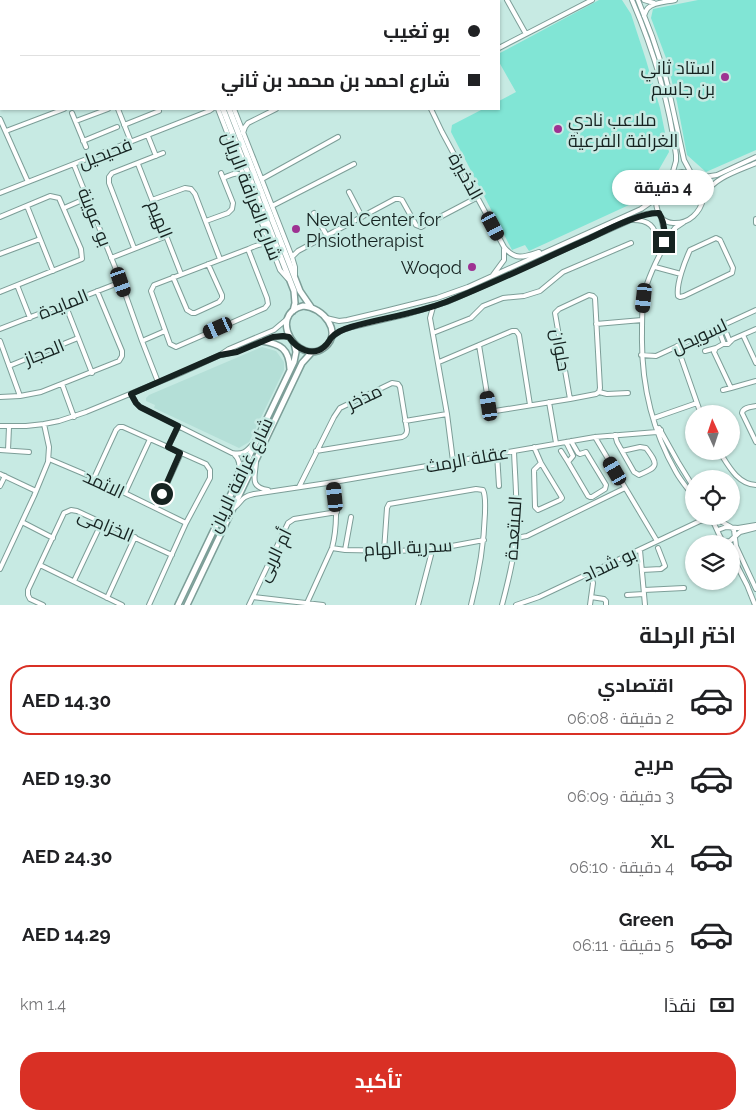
<!DOCTYPE html>
<html lang="ar">
<meta charset="utf-8">
<style>
:root{--surface:#fff;--page:#f6f6f6;--text:#202124;--muted:#757577;--line:#e0e0e0;--accent:#d93025}
body{margin:0;font-family:Raleway,Cairo,sans-serif;background:var(--page);color:var(--text);direction:rtl;height:100vh;display:flex;flex-direction:column;font-size:19px;white-space:nowrap}
*{box-sizing:border-box;margin:0}
p{font-size:16px;color:var(--muted)}
.icon{flex:none;width:28px;height:28px;fill:none;stroke:currentColor;stroke-width:2;stroke-linecap:round;stroke-linejoin:round}
.map{position:relative;height:605px;overflow:hidden;direction:ltr}
.sheet{display:flex;flex-direction:column;background:var(--surface);flex:1}
.sheet>*{flex:none}
.banner{position:absolute;left:0px;top:0px;width:500px;height:110px;box-shadow:0 1px 4px #0004;direction:rtl;display:grid;align-content:center;height:110px;padding:0 20px;background:var(--surface)}
.needle{width:32px;rotate:357deg}
.buttons{position:absolute;left:685px;top:405px;display:grid;gap:10px}
.buttons a{display:grid;place-items:center;width:55px;height:55px;border-radius:50%;background:var(--surface);box-shadow:0 1px 4px #0004;font-size:25px}
.end{position:absolute;width:22px;height:22px;margin:-11px;border:6px solid #162321;background:#fff;box-shadow:0 0 0 2px #fff}
.from{border-radius:50%}
.bubble{position:absolute;height:35px;border-radius:18px;background:var(--surface);box-shadow:0 1px 4px #0004;font-size:16px;font-weight:700;line-height:35px;text-align:center;direction:rtl}
.car{position:absolute;width:15px;height:30px;margin:-15px -8px;border-radius:6px;box-shadow:0 0 4px 1px #0007;background:linear-gradient(#222 24%,#8ab4d8 0 40%,#222 0 76%,#8ab4d8 0 86%,#222 0)}
.banner b{display:flex;align-items:center;gap:18px;height:48px;font-size:19px}
.banner b+b{border-top:1px solid var(--line)}
.banner i{width:12px;height:12px;background:var(--text)}
ul{padding:0;list-style:none}
li{display:flex;align-items:center;gap:15px;height:70px;margin:0 10px 8px;padding:0 10px;border:2px solid transparent;border-radius:20px}
li div{flex:1}
li b{display:block;font-size:19px}
li em{font-style:normal;font-weight:700}
li.selected{border-color:var(--accent)}
li>.icon{width:45px;height:45px;stroke-width:1.5}
h2{padding:0 20px;font-size:22px;line-height:60px}
.pay{display:flex;align-items:center;gap:12px;height:55px;padding:0 20px;font-size:19px}
.pay p{margin-inline-start:auto}
.primary-button{display:flex;gap:10px;margin-top:auto;padding:10px 20px}
.primary-button a{flex:1;height:58px;border-radius:20px;background:var(--accent);color:#fff;font-size:20px;font-weight:700;line-height:58px;text-align:center}
.map>svg:first-child{display:block}
.built{fill:#b4dfd7}
.green{fill:#81e5d5}
.lines{fill:none;stroke-linecap:round;stroke-linejoin:round}
.minor-casing{stroke:#7d9e98;stroke-width:6}
.major-casing{stroke:#7d9e98;stroke-width:8}
.minor{stroke:#fff;stroke-width:4}
.major{stroke:#fff;stroke-width:5}
.route{stroke:#162321;stroke-width:6}
.poi-dot{fill:#9e3292;stroke:#c7eae3;stroke-width:2}
.labels{text-anchor:middle;dominant-baseline:central;stroke-width:5;stroke-linejoin:round;paint-order:stroke}
.poi-label{font-size:18px;fill:#162321;stroke:#c7eae3;text-anchor:end}
.street-label{font-size:18px;fill:#162321;stroke:#c7eae3}
</style>
<div class="map">
<svg width="756" height="605" viewBox="0 0 756 605">
<rect width="100%" height="100%" fill="#c7eae3"/>
<path class="built" d="M 262,347 L 276,351 L 284,362 L 284,370 L 249,442 L 239,448 L 154,408 L 155,405 L 146,401 L 146,398 L 149,395 Z"/>
<path class="green" d="M 599,0 L 622,0 L 631,14 L 646,60 L 660,108 L 669,152 L 642,199 L 529,251 L 525,245 L 512,250 L 451,132 L 452,125 L 483,109 L 499,109 L 499,101 L 516,92 L 499,62 L 500,53 Z
M 698,0 L 756,0 L 756,150 L 706,172 L 687,155 L 677,102 L 666,58 L 651,18 L 653,9 Z"/>
<g class="lines">
<defs>
<path id="minor" d="M 45,0 L 46,1
M 65,0 L 66,1
M 175,0 L 176,1
M 191,0 L 192,1
M 389,0 L 389,1
M 507,0 L 526,34
M 632,0 C 653,49 669,101 676,155 L 676,161 L 672,175
M 638,0 L 652,36 L 665,75 L 669,91 L 684,160 L 691,173
M 644,0 L 654,3
M 88,1 L 91,0
M 238,1 L 242,0
M 644,16 C 645,13 646,10 648,8 C 654,2 667,2 675,0
M 0,35 L 1,35
M 499,48 L 592,0
M 0,53 L 1,53
M 0,73 L 1,73
M 0,92 L 1,92
M 118,109 L 131,142
M 218,109 L 280,270 L 288,279
M 234,109 L 292,257 L 295,267 L 295,275
M 431,109 L 442,132 L 504,247 C 515,261 524,257 539,252
M 72,113 L 86,147
M 0,119 L 28,182
M 76,121 L 108,109
M 124,125 L 159,111 L 158,109
M 6,131 L 64,109
M 243,133 L 245,127 L 248,123 L 276,109
M 148,136 L 156,156
M 83,141 L 117,127
M 138,164 L 181,274
M 74,165 L 121,282 L 142,341 L 158,382
M 682,172 C 717,174 706,225 673,223 C 654,222 652,194 662,182 C 667,176 674,173 682,172 Z
M 223,178 C 231,175 236,171 244,176
M 698,178 L 717,175 L 756,157
M 262,179 L 338,137
M 349,192 L 362,217
M 0,193 L 209,111 L 212,109
M 704,195 C 715,177 738,171 756,163
M 152,200 L 185,188 L 191,189 L 195,194 L 220,259
M 27,206 L 53,271
M 272,206 L 354,164
M 64,208 L 87,198
M 314,213 L 327,236
M 0,217 L 50,196 L 59,198 L 81,249 L 82,259 L 0,292
M 661,217 L 665,235 L 664,245
M 756,219 L 756,223
M 633,220 C 649,220 655,226 658,242 L 664,245
M 206,221 L 228,213 L 232,209 L 233,203 L 221,173
M 684,222 L 675,228 L 672,232 C 664,246 652,269 647,284 C 642,299 642,317 642,333 C 641,382 652,430 676,472 C 681,481 688,489 694,497
M 716,238 L 720,240 L 721,242 L 733,268 L 732,273 L 684,296 L 680,297 L 678,296 C 676,284 685,261 690,250 Z
M 134,248 L 109,183 L 109,177 L 112,173 L 163,153
M 248,249 L 267,298 L 268,304 L 265,308 L 176,347 L 170,344 L 151,291 L 154,285 L 248,249 C 256,246 264,241 271,247
M 0,254 L 40,239
M 292,257 L 298,251 L 395,199 L 399,199 L 402,200 L 416,225 L 421,227 L 478,197
M 111,258 L 167,236
M 655,267 L 681,274
M 493,275 L 504,260 L 504,249
M 173,277 L 187,310 L 192,313 L 195,313 L 219,302 L 222,298 L 222,295 L 208,264
M 17,285 L 30,318
M 589,295 L 593,296 L 595,298 L 600,388 L 599,392 L 596,394 L 570,399 L 555,313 L 559,309 Z
M 65,304 L 92,373
M 433,307 L 430,318 L 447,414 L 453,461
M 326,318 L 339,321 L 347,320 L 385,311 L 437,298 L 468,287 L 641,209 L 651,202 L 656,196
M 596,324 L 642,320
M 723,325 L 730,342
M 718,328 L 724,344
M 0,329 L 121,282
M 756,329 L 733,339 L 728,344 L 723,344 L 716,348 L 714,352 L 731,388 L 756,381
M 433,333 L 471,318 L 483,306 L 503,298 L 524,296 L 540,291 L 563,272 L 631,243
M 743,335 L 756,363
M 332,337 L 340,331 L 352,327 L 408,314 L 447,302 L 642,215 L 652,213 L 659,213
M 0,341 L 20,396
M 142,341 L 165,331
M 479,345 L 489,406 L 491,410 L 495,411 L 570,399
M 677,346 L 697,403
M 705,351 L 716,348
M 222,355 C 244,352 269,333 289,337
M 641,355 L 656,356 L 756,310
M 439,362 L 512,331 L 516,331 L 519,335 L 530,405
M 9,366 L 78,338
M 62,384 L 74,417
M 723,390 L 731,388
M 599,392 L 607,394 L 628,393
M 131,394 L 136,403 L 140,407 L 232,453 C 243,455 246,452 253,444
M 0,397 L 20,396 L 41,392 L 119,361 L 122,356 L 122,351 L 97,291
M 549,402 L 556,443
M 756,406 C 751,407 743,407 742,413 L 756,442
M 654,418 L 697,403 L 701,414
M 405,421 L 447,414
M 0,426 L 26,426 L 44,424 L 59,421 L 86,412 L 181,373 L 220,355 L 229,349 L 274,330 L 287,319
M 659,428 L 678,462 L 694,488
M 615,435 L 617,442 L 622,451
M 595,437 L 657,541
M 566,442 L 573,456 L 568,462 L 588,496 L 590,497 L 592,497 L 605,489 L 606,485 L 586,452 L 580,454 L 578,453 L 571,441
M 168,447 L 178,427
M 534,447 L 541,463 L 561,496 L 562,498 L 560,500 L 538,510 L 535,507 L 534,470 L 541,463
M 640,447 L 646,448 C 659,465 658,467 639,475 L 634,472 L 622,451 Z
M 0,450 L 29,452
M 8,450 L 9,427
M 561,451 L 568,462
M 719,451 C 728,465 737,484 756,485
M 234,454 C 242,462 239,468 237,478
M 497,454 L 499,486
M 49,459 L 94,478 L 186,523
M 256,461 C 256,475 248,487 268,490
M 0,474 L 36,491
M 94,478 L 116,430 L 119,427 L 123,427 L 206,464 L 210,470 L 210,478 L 186,523 L 149,605
M 0,486 L 5,476
M 299,487 L 334,417 L 340,408 L 392,383 L 398,384 L 400,387 L 407,430 C 407,434 405,436 402,437 L 316,451
M 125,493 L 150,439
M 156,508 L 181,453
M 234,508 C 243,501 240,497 254,494 L 334,482 L 595,437 L 657,432 L 661,430
M 709,516 C 717,525 717,535 725,544
M 717,516 L 722,522 L 731,527 L 734,530 L 736,546 L 756,589
M 22,522 L 53,538
M 718,530 L 726,527 L 738,528 L 756,525
M 516,538 L 527,536 L 625,488
M 724,542 L 730,541 L 740,532 L 756,528
M 332,548 L 345,550 L 399,551 L 441,548 L 484,540
M 345,550 L 351,517
M 640,550 L 645,605
M 384,551 L 387,508 L 389,504 L 476,489 L 483,490 C 486,496 485,505 485,513 C 484,544 479,574 471,605
M 731,554 L 747,585 L 755,605
M 40,565 L 122,605
M 0,569 L 34,496 L 48,462 L 49,447 L 44,424
M 642,570 L 661,569 L 665,566 L 658,548
M 74,581 L 102,522
M 644,590 L 684,588
M 627,595 L 644,594
M 253,597 L 323,605
M 591,597 L 604,599 L 606,601 L 606,605
M 107,598 L 135,537
M 307,603 L 332,548 C 338,524 336,505 334,482
M 43,605 L 30,599 L 28,595 L 28,590 L 64,513 L 71,510 L 77,511 L 172,555
M 249,605 L 288,523 L 294,519 L 337,512
M 418,605 L 431,555 L 431,549
M 502,605 C 508,582 514,560 516,536 C 518,508 515,479 514,451
M 516,605 L 539,597 L 700,521 L 707,519 L 712,520
M 590,605 L 593,583 L 590,573"/>
<path id="major" d="M 180,0 L 181,1
M 186,0 L 187,1
M 223,109 L 294,291 L 295,303 L 293,311
M 229,109 L 300,291 L 311,307
M 265,222 L 265,232
M 303,306 C 323,307 343,332 325,347 C 299,368 266,315 303,306 Z
M 262,341 C 281,344 289,349 290,369
M 178,605 L 294,362 L 296,352 L 294,343
M 187,605 L 302,363 L 312,352"/>
</defs>
<use href="#minor" class="minor-casing"/>
<use href="#major" class="major-casing"/>
<use href="#minor" class="minor"/>
<use href="#major" class="major"/>
</g>
<g class="lines">
<path class="route" d="M 162,494 L 180,453 L 168,447 L 178,426 L 140,407 L 136,403 L 131,394 L 220,355 L 237,352 L 273,337 L 283,336 L 289,337 C 297,349 312,357 324,347 C 328,344 329,341 331,338 C 336,332 344,329 351,327 C 382,318 415,314 446,302 C 494,283 541,260 588,239 C 605,231 641,212 659,213 C 664,221 665,233 664,242"/>
</g>
<g class="poi-dot">
<circle cx="725" cy="77" r="5"/>
<circle cx="558" cy="129" r="5"/>
<circle cx="296" cy="229" r="5"/>
<circle cx="472" cy="267" r="5"/>
</g>
<g class="labels">
<g class="poi-label">
<text x="715" y="67">استاد ثاني<tspan x="715" dy="21">بن جاسم</tspan></text>
<text x="568" y="119" text-anchor="start">ملاعب نادي<tspan x="568" dy="21">الغرافة الفرعية</tspan></text>
<text x="306" y="219" text-anchor="start">Neval Center for<tspan x="306" dy="21">Phsiotherapist</tspan></text>
<text x="462" y="267">Woqod</text>
</g>
<g class="street-label">
<text transform="translate(105 153) rotate(-21)">فحيحيل</text>
<text transform="translate(466 176) rotate(61)">الذخيرة</text>
<text transform="translate(252 196) rotate(69)">شارع الغرافة الريان</text>
<text transform="translate(95 217) rotate(68)">بو عوينة</text>
<text transform="translate(160 219) rotate(68)">الهيم</text>
<text transform="translate(63 304) rotate(-22)">المايدة</text>
<text transform="translate(699 336) rotate(-25)">لسويحل</text>
<text transform="translate(561 350) rotate(80)">حلوان</text>
<text transform="translate(44 352) rotate(-22)">الحجاز</text>
<text transform="translate(364 397) rotate(-26)">مذخر</text>
<text transform="translate(467 459) rotate(-10)">عقلة الرمث</text>
<text transform="translate(240 475) rotate(-64)">شارع غرافة الريان</text>
<text transform="translate(104 484) rotate(25)">الاثمد</text>
<text transform="translate(106 525) rotate(23)">الخزامى</text>
<text transform="translate(513 528) rotate(-86)">المبتعدة</text>
<text transform="translate(408 547) rotate(-3)">سدرية الهام</text>
<text transform="translate(274 555) rotate(-64)">أم الربى</text>
<text transform="translate(609 564) rotate(-25)">بو شداد</text>
</g>
</g>
</svg>
<div class="buttons">
<a><svg class="needle" viewBox="-14 -14 28 28"><path d="M0-13l5 13h-10z" fill="#e53935"/><path d="M0 13l5-13h-10z" fill="#757577"/></svg></a>
<a><svg class="icon" aria-label="locate" viewBox="0 0 24 24"><circle cx="12" cy="12" r="6"/><path d="M12 2v4M12 18v4M2 12h4M18 12h4"/></svg></a>
<a><svg class="icon" aria-label="layers" viewBox="0 0 24 24"><path d="M12 4l9 5-9 5-9-5zM3 14l9 5 9-5"/></svg></a>
</div>
<i class="end from" style="left:162px;top:494px"></i>
<i class="end" style="left:664px;top:242px"></i>
<div class="bubble" style="left:612px;top:170px;width:102px">4 دقيقة</div>
<i class="car" style="left:493px;top:226px;rotate:152deg"></i>
<i class="car" style="left:121px;top:282px;rotate:161deg"></i>
<i class="car" style="left:644px;top:298px;rotate:186deg"></i>
<i class="car" style="left:218px;top:328px;rotate:246deg"></i>
<i class="car" style="left:489px;top:406px;rotate:351deg"></i>
<i class="car" style="left:615px;top:471px;rotate:330deg"></i>
<i class="car" style="left:335px;top:497px;rotate:354deg"></i>
<div class="banner">
<b><i class="from"></i>بو ثغيب</b>
<b><i></i>شارع احمد بن محمد بن ثاني</b>
</div>
</div>
<section class="sheet">
<h2>اختر الرحلة</h2>
<ul>
<li class="selected"><svg class="icon" aria-label="car" viewBox="0 0 24 24"><path d="M5 17H2v-5l4-1 3-4h7l3 4 3 1v5h-3M9 17h6M6 11h13"/><circle cx="7" cy="17" r="2"/><circle cx="17" cy="17" r="2"/></svg><div><b>اقتصادي</b><p>2 دقيقة · 06:08</p></div><em>AED 14.30</em></li>
<li><svg class="icon" aria-label="car" viewBox="0 0 24 24"><path d="M5 17H2v-5l4-1 3-4h7l3 4 3 1v5h-3M9 17h6M6 11h13"/><circle cx="7" cy="17" r="2"/><circle cx="17" cy="17" r="2"/></svg><div><b>مريح</b><p>3 دقيقة · 06:09</p></div><em>AED 19.30</em></li>
<li><svg class="icon" aria-label="car" viewBox="0 0 24 24"><path d="M5 17H2v-5l4-1 3-4h7l3 4 3 1v5h-3M9 17h6M6 11h13"/><circle cx="7" cy="17" r="2"/><circle cx="17" cy="17" r="2"/></svg><div><b>XL</b><p>4 دقيقة · 06:10</p></div><em>AED 24.30</em></li>
<li><svg class="icon" aria-label="car" viewBox="0 0 24 24"><path d="M5 17H2v-5l4-1 3-4h7l3 4 3 1v5h-3M9 17h6M6 11h13"/><circle cx="7" cy="17" r="2"/><circle cx="17" cy="17" r="2"/></svg><div><b>Green</b><p>5 دقيقة · 06:11</p></div><em>AED 14.29</em></li>
</ul>
<div class="pay"><svg class="icon" aria-label="cash" viewBox="0 0 24 24"><path d="M3 7h18v10H3z"/><circle cx="12" cy="12" r="2"/></svg>نقدًا<p>1.4 km</p></div>
<div class="primary-button"><a>تأكيد</a></div>
</section>
